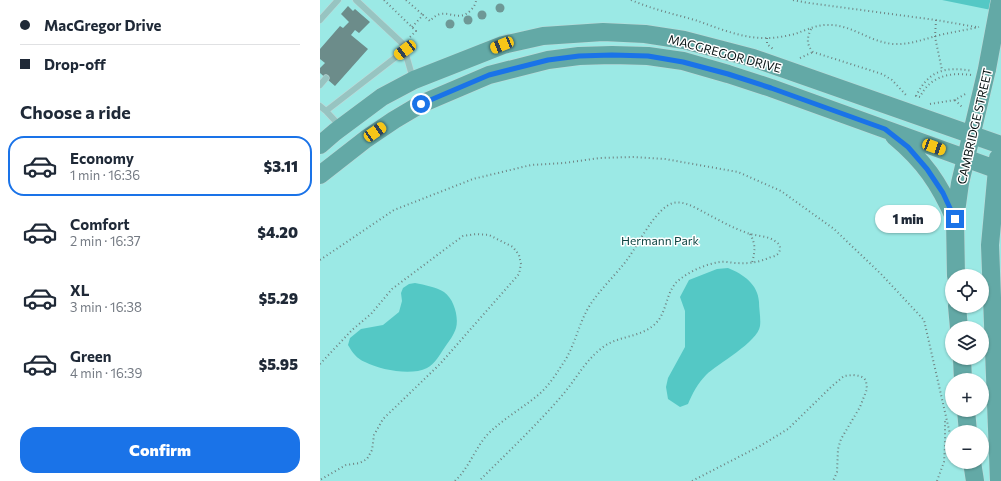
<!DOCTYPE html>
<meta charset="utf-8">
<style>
:root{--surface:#fff;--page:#f6f6f7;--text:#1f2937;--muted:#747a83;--line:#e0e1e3;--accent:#1a73e8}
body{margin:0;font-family:Commissioner,sans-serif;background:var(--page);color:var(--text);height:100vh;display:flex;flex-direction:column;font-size:15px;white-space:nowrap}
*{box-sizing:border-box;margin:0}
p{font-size:13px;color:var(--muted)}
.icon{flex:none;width:22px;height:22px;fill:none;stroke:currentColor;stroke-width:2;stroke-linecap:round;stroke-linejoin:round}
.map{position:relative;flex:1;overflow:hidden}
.sheet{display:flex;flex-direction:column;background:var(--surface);width:320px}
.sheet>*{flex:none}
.top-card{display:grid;align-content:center;height:88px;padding:0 20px;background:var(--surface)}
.tools{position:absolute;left:625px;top:269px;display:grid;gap:8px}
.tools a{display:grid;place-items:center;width:44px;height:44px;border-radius:50%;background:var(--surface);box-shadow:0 1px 3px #0004;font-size:20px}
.end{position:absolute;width:18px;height:18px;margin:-9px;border:5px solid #1a73e8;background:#fff;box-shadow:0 0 0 2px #fff}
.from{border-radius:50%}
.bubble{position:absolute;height:28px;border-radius:14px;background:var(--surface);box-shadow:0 1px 3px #0004;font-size:13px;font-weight:800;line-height:28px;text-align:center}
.car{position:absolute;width:12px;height:24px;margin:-12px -6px;border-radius:5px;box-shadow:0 0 3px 1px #0007;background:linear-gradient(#f5c518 24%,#345 0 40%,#f5c518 0 76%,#345 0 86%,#f5c518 0)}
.top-card b{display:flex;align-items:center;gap:14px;height:38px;font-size:15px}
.top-card b+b{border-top:1px solid var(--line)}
.top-card i{width:10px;height:10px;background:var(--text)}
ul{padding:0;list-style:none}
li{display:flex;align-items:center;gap:12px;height:60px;margin:0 8px 6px;padding:0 12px;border:2px solid transparent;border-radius:16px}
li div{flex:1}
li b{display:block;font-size:15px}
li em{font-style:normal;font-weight:800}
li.active{border-color:var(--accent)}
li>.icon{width:36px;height:36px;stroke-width:1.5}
h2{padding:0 20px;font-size:18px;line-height:48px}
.action{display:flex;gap:8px;margin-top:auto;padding:8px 20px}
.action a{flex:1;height:46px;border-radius:16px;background:var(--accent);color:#fff;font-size:16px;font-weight:800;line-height:46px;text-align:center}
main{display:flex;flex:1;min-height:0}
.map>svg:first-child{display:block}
.green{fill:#9be9e5;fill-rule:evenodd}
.water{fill:#54c8c5}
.building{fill:#6c8c8a}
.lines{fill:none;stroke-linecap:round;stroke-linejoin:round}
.lane-casing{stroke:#c0d9d8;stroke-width:7}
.secondary-casing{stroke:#c0d9d8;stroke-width:19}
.path{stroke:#6f8382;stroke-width:2;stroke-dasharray:1 3;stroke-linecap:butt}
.lane{stroke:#97c4c1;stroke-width:6}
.secondary{stroke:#63a9a6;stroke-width:18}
.secondary-bridge-casing{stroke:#c0d9d8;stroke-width:19;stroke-linecap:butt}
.secondary-bridge{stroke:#63a9a6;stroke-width:18}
.tree{fill:#6e9896}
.route{stroke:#1a73e8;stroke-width:5}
.labels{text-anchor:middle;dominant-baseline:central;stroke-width:3;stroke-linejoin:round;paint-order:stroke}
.street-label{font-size:12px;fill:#071313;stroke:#fff}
.park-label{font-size:12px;fill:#0e4442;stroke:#fff}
</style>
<main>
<section class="sheet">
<div class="top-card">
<b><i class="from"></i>MacGregor Drive</b>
<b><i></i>Drop-off</b>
</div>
<h2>Choose a ride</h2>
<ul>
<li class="active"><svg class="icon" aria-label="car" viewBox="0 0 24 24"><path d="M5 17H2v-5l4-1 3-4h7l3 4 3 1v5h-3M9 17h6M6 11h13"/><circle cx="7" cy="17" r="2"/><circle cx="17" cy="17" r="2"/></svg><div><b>Economy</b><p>1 min · 16:36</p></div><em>$3.11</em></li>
<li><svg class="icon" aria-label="car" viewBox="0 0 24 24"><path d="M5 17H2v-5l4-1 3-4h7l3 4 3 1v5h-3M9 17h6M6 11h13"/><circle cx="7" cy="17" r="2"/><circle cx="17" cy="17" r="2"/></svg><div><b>Comfort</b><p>2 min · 16:37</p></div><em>$4.20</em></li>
<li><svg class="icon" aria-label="car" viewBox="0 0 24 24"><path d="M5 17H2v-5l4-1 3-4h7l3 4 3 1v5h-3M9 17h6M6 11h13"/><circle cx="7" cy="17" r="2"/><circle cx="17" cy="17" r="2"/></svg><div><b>XL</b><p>3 min · 16:38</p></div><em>$5.29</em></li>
<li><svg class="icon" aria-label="car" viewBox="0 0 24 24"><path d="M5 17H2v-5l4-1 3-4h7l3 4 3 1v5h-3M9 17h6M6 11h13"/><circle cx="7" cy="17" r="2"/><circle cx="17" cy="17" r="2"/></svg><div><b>Green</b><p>4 min · 16:39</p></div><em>$5.95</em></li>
</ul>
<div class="action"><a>Confirm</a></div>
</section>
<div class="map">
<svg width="681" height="481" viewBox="0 0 681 481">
<rect width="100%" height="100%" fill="#e3fffd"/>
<path class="green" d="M 0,0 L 681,0 L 681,481 L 0,481 ZM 632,276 L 662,276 L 662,306 L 632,306 ZM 632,328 L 662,328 L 662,358 L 632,358 ZM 632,380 L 662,380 L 662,410 L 632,410 ZM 632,432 L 662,432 L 662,462 L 632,462 Z"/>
<path class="water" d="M 622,0 L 681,0 L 681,12 Z
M 408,268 C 423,274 438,284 439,302 C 439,309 441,319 440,326 C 438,342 397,364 386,375 C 378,383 372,394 368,404 L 360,407 L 348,399 L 346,387 L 348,378 L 365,347 L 365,311 L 360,297 L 369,280 L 397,269 Z
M 95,283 C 105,285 116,287 124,292 C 134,299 139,317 136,328 C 134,335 129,341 125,347 C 120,354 115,364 107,368 C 91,376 61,370 45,362 C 37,359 32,352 28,345 L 30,338 L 41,329 L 63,325 L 79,312 L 82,301 L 81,293 L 83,288 L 89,284 Z"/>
<path class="building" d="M 28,6 L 33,11 L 35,9 L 50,22 L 39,33 L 35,30 L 31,35 L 48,49 L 15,86 L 0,73 L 0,68 L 5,63 L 0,59 L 0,49 L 20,26 L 23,28 L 29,22 L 21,14 Z"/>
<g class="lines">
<defs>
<path id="lane" d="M 36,0 L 83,44 L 93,79
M 0,20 L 18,0
M 0,85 L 6,78
M 0,106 L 6,111 L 85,50
M 6,111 L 20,126"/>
<path id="secondary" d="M 574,136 C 604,161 619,183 635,219
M 0,145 L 15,132 L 62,97 L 94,80 L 183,45 L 223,36 L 283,32 L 325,34 L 364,40 L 433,58 L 681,145
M 678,158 L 670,245 L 679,481
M 0,175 L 46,139 L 74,120 L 101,104 L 169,75 L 228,60 L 259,56 L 292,55 L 328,56 L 363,61 L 408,74 L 451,88 L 681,171
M 636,276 L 635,219 L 640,183 L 667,69
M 637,306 L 639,328
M 642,358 L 643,380
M 646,410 L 648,432
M 652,462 L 655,481"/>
</defs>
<use href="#lane" class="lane-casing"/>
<use href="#secondary" class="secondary-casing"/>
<path class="path" d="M 64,0 L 96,31 L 88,39
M 86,0 L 103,15
M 311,0 C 332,9 353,14 375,20 C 398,28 423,39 448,38 C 457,38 466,36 475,34 C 486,30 498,24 510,25 C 532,25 550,42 573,44 C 590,45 604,39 620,35 C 633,32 646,30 659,27
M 473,0 L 489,3 L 616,20 L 656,27
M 616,20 L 615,37 L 622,70
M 92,27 L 103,15 L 110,21 C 113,18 116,15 120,14 C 132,12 139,21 150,11 C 153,8 156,4 156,0
M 491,29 C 487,38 486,44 493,52 L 562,74 L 572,80 L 586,95
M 447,38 L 447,44 L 453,49
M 480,58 L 493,52
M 651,75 C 630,72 610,76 600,97 L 596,96 C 609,70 626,66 652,71
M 635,100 L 642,107
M 610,104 L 635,100 L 647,93
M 430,234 C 436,244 435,252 432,263
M 0,260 L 74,210 L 153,179 L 211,165 L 244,163 L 280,158 L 313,157 L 345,159 L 418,172 L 461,191 L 514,229 L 561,274 L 604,320 L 632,443
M 0,364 L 32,330 L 51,314 L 72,289 L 128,247 L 143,236 L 156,234 L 169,235 L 193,247 L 199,255 L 201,264 L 199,274 L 120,364 L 63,419 L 54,435 L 52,450 L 47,459 L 40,463 L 26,465 L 0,480
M 135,481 C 149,468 155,448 168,434 C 183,419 201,409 217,396 C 227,388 235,376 242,365 C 255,347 258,324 270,305 C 281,288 297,274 309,257 C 319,243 336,208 353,203 C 362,201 370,205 378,209 C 395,218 412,228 430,234 C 438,236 448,236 455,241 C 458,243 460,245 460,248 C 460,254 456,256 451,257 C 440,262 429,264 417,263 C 411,263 405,261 400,262 C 386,264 370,271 359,280 C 345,291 348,313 334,325 C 319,338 296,336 282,348 C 266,360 257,377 245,392 C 219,423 188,452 159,481
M 372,481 L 440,446 L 468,429 L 511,387 L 524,376 L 533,375 L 540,376 L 544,378 L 546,381 L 547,389 L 540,407 L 521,439 L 518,449 L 517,472 L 513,481
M 617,481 L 624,462 L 625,446 L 625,419"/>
<use href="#lane" class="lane"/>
<use href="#secondary" class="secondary"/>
<defs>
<path id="secondary-bridge" d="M 667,69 L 680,0"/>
</defs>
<use href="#secondary-bridge" class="secondary-bridge-casing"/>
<use href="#secondary-bridge" class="secondary-bridge"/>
</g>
<g class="tree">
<circle cx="180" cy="8" r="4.5"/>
<circle cx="162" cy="15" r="4.5"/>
<circle cx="148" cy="20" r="4.5"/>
<circle cx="130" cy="24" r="4.5"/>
</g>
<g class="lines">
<path class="route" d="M 101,104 L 169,75 L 228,60 L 259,56 L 292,55 L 328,56 L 363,62 L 408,74 L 451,88 L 565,129 L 588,147 L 607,169 L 623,193 L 635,219"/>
</g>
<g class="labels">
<g class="street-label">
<text transform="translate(405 53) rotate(15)">MACGREGOR DRIVE</text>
<text transform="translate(654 126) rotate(-77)">CAMBRIDGE STREET</text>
</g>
<g class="park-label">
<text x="340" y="240">Hermann Park</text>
</g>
</g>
</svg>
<div class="tools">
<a><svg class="icon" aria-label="locate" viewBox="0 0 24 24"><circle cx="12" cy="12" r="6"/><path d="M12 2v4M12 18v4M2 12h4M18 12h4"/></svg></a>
<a><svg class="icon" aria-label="layers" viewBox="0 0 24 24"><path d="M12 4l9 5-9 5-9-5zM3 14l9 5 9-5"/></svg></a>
<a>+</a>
<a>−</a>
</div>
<i class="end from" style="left:101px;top:104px"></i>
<i class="end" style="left:635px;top:219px"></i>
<div class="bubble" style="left:555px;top:205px;width:66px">1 min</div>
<i class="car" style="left:182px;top:45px;rotate:248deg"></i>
<i class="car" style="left:85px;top:50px;rotate:233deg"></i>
<i class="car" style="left:55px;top:132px;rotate:56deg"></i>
<i class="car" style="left:614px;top:147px;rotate:110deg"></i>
</div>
</main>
